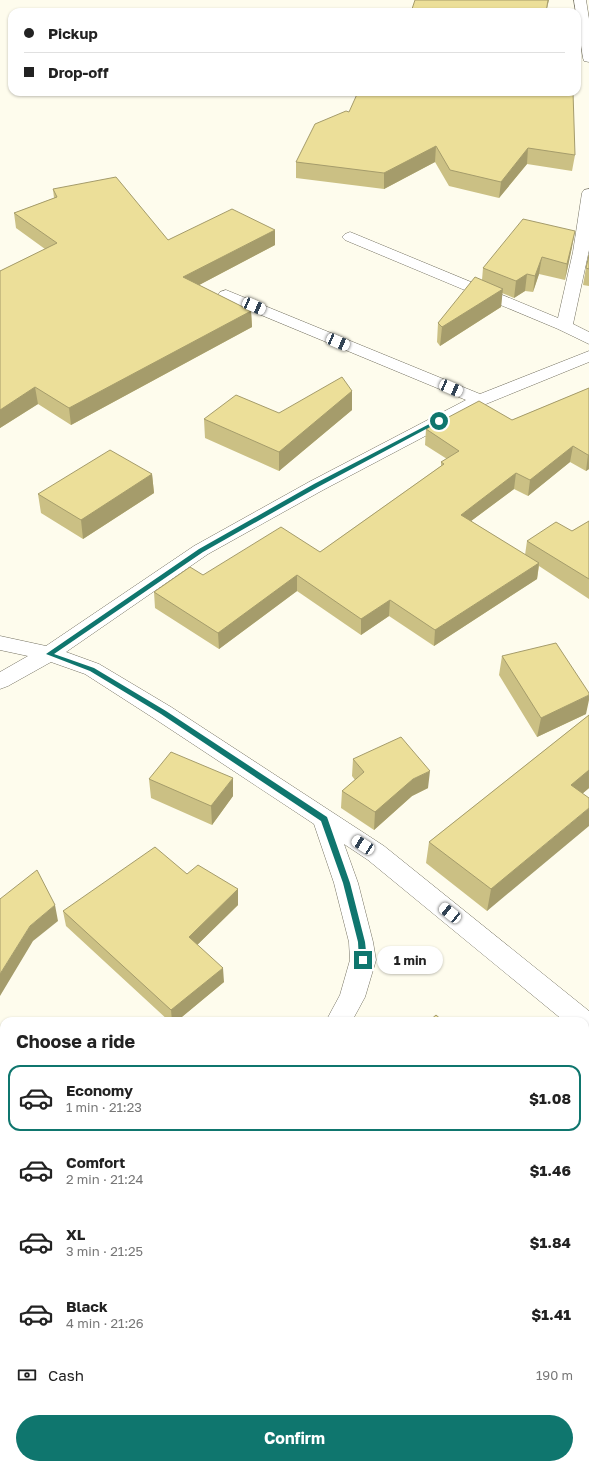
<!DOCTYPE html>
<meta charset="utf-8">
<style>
:root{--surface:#fff;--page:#f2f2f2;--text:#222;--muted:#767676;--line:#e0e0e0;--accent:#0f766e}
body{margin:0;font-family:"Golos Text",sans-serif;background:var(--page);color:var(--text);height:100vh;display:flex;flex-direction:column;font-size:15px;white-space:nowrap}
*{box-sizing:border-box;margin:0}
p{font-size:13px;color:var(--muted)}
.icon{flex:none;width:22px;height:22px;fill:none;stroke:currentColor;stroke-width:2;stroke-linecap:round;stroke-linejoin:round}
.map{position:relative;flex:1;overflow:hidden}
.drawer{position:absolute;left:0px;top:1017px;width:589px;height:452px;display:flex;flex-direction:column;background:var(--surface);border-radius:12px 12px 0 0;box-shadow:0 1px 3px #0004}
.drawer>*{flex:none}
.hud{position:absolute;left:8px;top:8px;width:573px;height:88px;border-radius:12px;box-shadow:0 1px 3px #0004;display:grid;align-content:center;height:88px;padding:0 16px;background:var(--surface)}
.end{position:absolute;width:18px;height:18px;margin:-9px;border:5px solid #0f766e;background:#fff;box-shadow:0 0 0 2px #fff}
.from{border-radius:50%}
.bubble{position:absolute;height:28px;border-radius:14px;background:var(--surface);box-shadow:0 1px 3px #0004;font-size:13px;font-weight:700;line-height:28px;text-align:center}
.car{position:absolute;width:12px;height:24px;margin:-12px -6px;border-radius:5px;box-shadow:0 0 3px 1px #0007;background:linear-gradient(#fff 24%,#345 0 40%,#fff 0 76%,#345 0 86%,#fff 0)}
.hud b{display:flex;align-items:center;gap:14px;height:38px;font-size:15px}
.hud b+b{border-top:1px solid var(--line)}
.hud i{width:10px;height:10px;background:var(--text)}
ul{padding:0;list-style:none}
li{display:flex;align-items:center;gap:12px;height:66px;margin:0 8px 6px;padding:0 8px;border:2px solid transparent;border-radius:12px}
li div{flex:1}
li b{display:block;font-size:15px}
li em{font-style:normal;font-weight:700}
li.selected{border-color:var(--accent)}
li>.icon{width:36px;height:36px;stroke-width:1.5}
h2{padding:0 16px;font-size:18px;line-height:48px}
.pay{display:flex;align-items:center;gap:10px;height:44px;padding:0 16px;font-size:15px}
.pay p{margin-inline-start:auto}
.button{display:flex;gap:8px;margin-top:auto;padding:8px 16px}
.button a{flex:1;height:46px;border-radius:24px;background:var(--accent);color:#fff;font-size:16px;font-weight:700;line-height:46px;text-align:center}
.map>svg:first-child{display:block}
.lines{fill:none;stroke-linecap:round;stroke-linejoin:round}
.street-casing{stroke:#757262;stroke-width:1}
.street{fill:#fff;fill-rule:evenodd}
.wall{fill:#cbc084}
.shaded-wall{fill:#a59c6b}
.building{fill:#ecdf99;stroke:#a59c6b}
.route{fill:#0f766e}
</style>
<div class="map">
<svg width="589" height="1469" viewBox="0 0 589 1469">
<rect width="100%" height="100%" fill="#fefced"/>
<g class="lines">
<defs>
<path id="street" d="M 574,0 L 586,0 L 589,19 L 589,62 L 584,61 L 583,58 Z
M 589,189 L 589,250 L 573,324 L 589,332 L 589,344 L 558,329 L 345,240 L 342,237 L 345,234 L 350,232 L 355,234 L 558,318 L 573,252 L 582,193 L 584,190 Z
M 226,290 L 480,394 L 589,351 L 589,362 L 486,404 L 323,490 L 208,554 L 66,652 L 99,664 L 171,707 L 384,846 L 589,1011 L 589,1030 L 585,1031 L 585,1021 L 564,1021 L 368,860 L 344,844 L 358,883 L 373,942 L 376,960 L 365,997 L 352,1021 L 326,1021 L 340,995 L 350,960 L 349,942 L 334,883 L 314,824 L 155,719 L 85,674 L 51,662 L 8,686 L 0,689 L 0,672 L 28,656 L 0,650 L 0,636 L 46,646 L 194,546 L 309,482 L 466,400 L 220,298 L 218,295 L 220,292 Z
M 589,1447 L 589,1469 L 562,1469 L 564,1465 L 585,1465 L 585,1449 Z"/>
</defs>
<use href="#street" class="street-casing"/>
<use href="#street" class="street"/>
</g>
<path class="wall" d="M 349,112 L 575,155 L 572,171 L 527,164 L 499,198 L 449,186 L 435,162 L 384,189 L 296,178 L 296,162 Z
M 53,189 L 168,240 L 275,230 L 275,245 L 199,285 L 251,311 L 252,327 L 71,425 L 38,404 L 0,428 L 0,271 L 45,249 L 16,228 L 14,213 L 54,198 Z
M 572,247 L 565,280 L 539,274 L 533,292 L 525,291 L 514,298 L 502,293 L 501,307 L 440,346 L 437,342 L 438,323 L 482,280 L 483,268 Z
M 589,255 L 589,286 L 583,285 L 586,268 Z
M 589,388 L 589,469 L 586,471 L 570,462 L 528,496 L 514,489 L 471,521 L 525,555 L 527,541 L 572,531 L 589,521 L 589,599 L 539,566 L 537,579 L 434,646 L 389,616 L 361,635 L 297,591 L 219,649 L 155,608 L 154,592 L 203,575 L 320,552 L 441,466 L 441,462 L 447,459 L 425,445 L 426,429 L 512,420 Z
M 352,391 L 352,410 L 279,471 L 205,438 L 204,419 L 279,413 Z
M 152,474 L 154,493 L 83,539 L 41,513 L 38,494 Z
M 502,656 L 586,714 L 537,737 L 499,675 Z
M 589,715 L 589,788 L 583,793 L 487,911 L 426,863 L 429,842 Z
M 353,759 L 428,788 L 412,796 L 374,830 L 341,808 L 342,791 L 355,780 L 352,776 Z
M 149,779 L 233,796 L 212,825 L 151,798 Z
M 187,874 L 238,905 L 197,945 L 224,982 L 177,1021 L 169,1021 L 66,926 L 63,911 Z
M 589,1139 L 589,1228 L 585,1224 L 585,1142 Z
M 585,1260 L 589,1263 L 589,1336 L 585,1331 Z
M 314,1465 L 454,1465 L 449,1469 L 317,1469 Z"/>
<path class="shaded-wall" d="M 548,0 L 549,0 L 546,12 Z
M 436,146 L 435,162 L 384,189 L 384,173 Z
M 528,148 L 527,164 L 499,198 L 501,182 Z
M 275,230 L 275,245 L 184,293 L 183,277 Z
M 575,231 L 572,247 L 565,280 L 567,264 Z
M 542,257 L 539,274 L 533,292 L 535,276 Z
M 527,274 L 525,291 L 514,298 L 516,281 Z
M 503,289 L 501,307 L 440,346 L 442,327 Z
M 251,311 L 252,327 L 71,425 L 69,408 Z
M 35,387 L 38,404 L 0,428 L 0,410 Z
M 352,391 L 352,410 L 279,471 L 279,452 Z
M 573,446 L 570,462 L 528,496 L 530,480 Z
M 588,455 L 589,455 L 589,469 L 586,471 Z
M 516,473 L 514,489 L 459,530 L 461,515 Z
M 152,474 L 154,493 L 83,539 L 81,520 Z
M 539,563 L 537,579 L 434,646 L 435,630 Z
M 297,575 L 297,591 L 219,649 L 218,633 Z
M 390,600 L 389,616 L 361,635 L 361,619 Z
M 589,695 L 589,700 L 586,714 L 537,737 L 541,718 Z
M 589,770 L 589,788 L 567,807 L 571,785 Z
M 430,771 L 428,788 L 412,796 L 374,830 L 375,812 L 413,779 Z
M 233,778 L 233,796 L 212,825 L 211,806 Z
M 589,808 L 589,826 L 487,911 L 491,889 Z
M 238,889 L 238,905 L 190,952 L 189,937 Z
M 55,905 L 58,921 L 33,941 L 0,996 L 0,974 L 30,926 Z
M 223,968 L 224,982 L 177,1021 L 172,1021 L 171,1010 Z
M 4,1277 L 4,1293 L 0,1294 L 0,1278 Z
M 589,1393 L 589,1398 L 585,1402 L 585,1397 Z
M 374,1465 L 383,1465 L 382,1469 L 369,1469 Z
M 442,1465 L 454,1465 L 449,1469 L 437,1469 Z"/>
<path class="building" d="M 415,0 L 548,0 L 546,12 L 411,12 Z
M 358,92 L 573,92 L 575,155 L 528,148 L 501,182 L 450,170 L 436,146 L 384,173 L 296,162 L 315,124 L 346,111 L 349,112 Z
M 116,177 L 168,240 L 232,209 L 275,230 L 183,277 L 251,311 L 69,408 L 35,387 L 0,410 L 0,271 L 57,243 L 14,213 L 57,197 L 53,189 Z
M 523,219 L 575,231 L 567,264 L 542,257 L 535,276 L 527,274 L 516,281 L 483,268 Z
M 589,255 L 589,269 L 586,268 Z
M 475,277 L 503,289 L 442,327 L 438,323 Z
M 342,377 L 352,391 L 279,452 L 204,419 L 236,395 L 279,413 Z
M 589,388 L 589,455 L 588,455 L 573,446 L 530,480 L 516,473 L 461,515 L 539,563 L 435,630 L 390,600 L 361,619 L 297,575 L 218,633 L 154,592 L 190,567 L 203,575 L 281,527 L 320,552 L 444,464 L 441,462 L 459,451 L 426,429 L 479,401 L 512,420 Z
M 110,450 L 152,474 L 81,520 L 38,494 Z
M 589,521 L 589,579 L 527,541 L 556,522 L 572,531 Z
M 556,643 L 589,693 L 589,695 L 541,718 L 502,656 Z
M 589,715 L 589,770 L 571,785 L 589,798 L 589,808 L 491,889 L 429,842 Z
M 401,737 L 430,771 L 413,779 L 375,812 L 342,791 L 364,772 L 353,759 Z
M 171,752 L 233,778 L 211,806 L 149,779 Z
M 155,847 L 187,874 L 198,865 L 238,889 L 189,937 L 223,968 L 171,1010 L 63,911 Z
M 37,870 L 55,905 L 30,926 L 0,974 L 0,899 Z
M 436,1015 L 443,1021 L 429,1021 Z
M 589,1139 L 589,1207 L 585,1203 L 585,1142 Z
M 4,1190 L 4,1277 L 0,1278 L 0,1191 Z
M 586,1259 L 589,1263 L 589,1324 L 585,1319 L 585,1260 Z
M 585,1336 L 589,1340 L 589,1393 L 585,1397 Z
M 323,1465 L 374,1465 L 369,1469 L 326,1469 Z
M 390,1465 L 442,1465 L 437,1469 L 394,1469 Z"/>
<path class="route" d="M 437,420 L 441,421 L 318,487 L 203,552 L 54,654 L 94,668 L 166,711 L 327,817 L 350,883 L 365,942 L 367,960 L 363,963 L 359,960 L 358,942 L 343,883 L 321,821 L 161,714 L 90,671 L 46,654 L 199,549 L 314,484 Z"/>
</svg>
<i class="end from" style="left:439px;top:421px"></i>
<i class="end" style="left:363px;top:960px"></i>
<div class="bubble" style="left:377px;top:946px;width:66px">1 min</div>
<i class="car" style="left:254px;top:306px;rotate:113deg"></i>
<i class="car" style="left:338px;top:342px;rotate:113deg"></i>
<i class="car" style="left:451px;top:388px;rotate:113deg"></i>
<i class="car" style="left:363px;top:845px;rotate:303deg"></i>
<i class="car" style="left:450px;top:913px;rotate:309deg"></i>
<div class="hud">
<b><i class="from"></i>Pickup</b>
<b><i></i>Drop-off</b>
</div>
<section class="drawer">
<h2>Choose a ride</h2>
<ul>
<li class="selected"><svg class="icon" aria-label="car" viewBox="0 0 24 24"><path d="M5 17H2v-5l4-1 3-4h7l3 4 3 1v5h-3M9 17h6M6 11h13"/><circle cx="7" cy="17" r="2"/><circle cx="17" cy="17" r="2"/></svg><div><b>Economy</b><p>1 min · 21:23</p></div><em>$1.08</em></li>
<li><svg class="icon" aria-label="car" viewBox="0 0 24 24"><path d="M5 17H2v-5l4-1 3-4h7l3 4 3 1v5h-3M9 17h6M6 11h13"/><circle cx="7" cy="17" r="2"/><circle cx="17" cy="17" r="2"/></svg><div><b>Comfort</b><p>2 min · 21:24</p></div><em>$1.46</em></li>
<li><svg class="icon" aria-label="car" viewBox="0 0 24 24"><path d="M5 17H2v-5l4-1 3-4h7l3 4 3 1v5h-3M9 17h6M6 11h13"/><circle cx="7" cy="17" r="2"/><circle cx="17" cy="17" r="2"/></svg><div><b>XL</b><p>3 min · 21:25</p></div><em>$1.84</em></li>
<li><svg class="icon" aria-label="car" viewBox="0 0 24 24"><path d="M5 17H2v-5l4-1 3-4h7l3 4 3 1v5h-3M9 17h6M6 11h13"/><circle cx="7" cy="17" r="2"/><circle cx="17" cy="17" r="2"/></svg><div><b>Black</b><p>4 min · 21:26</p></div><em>$1.41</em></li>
</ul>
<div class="pay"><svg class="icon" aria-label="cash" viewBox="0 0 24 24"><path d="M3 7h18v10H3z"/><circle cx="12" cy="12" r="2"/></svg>Cash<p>190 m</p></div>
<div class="button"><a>Confirm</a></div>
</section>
</div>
